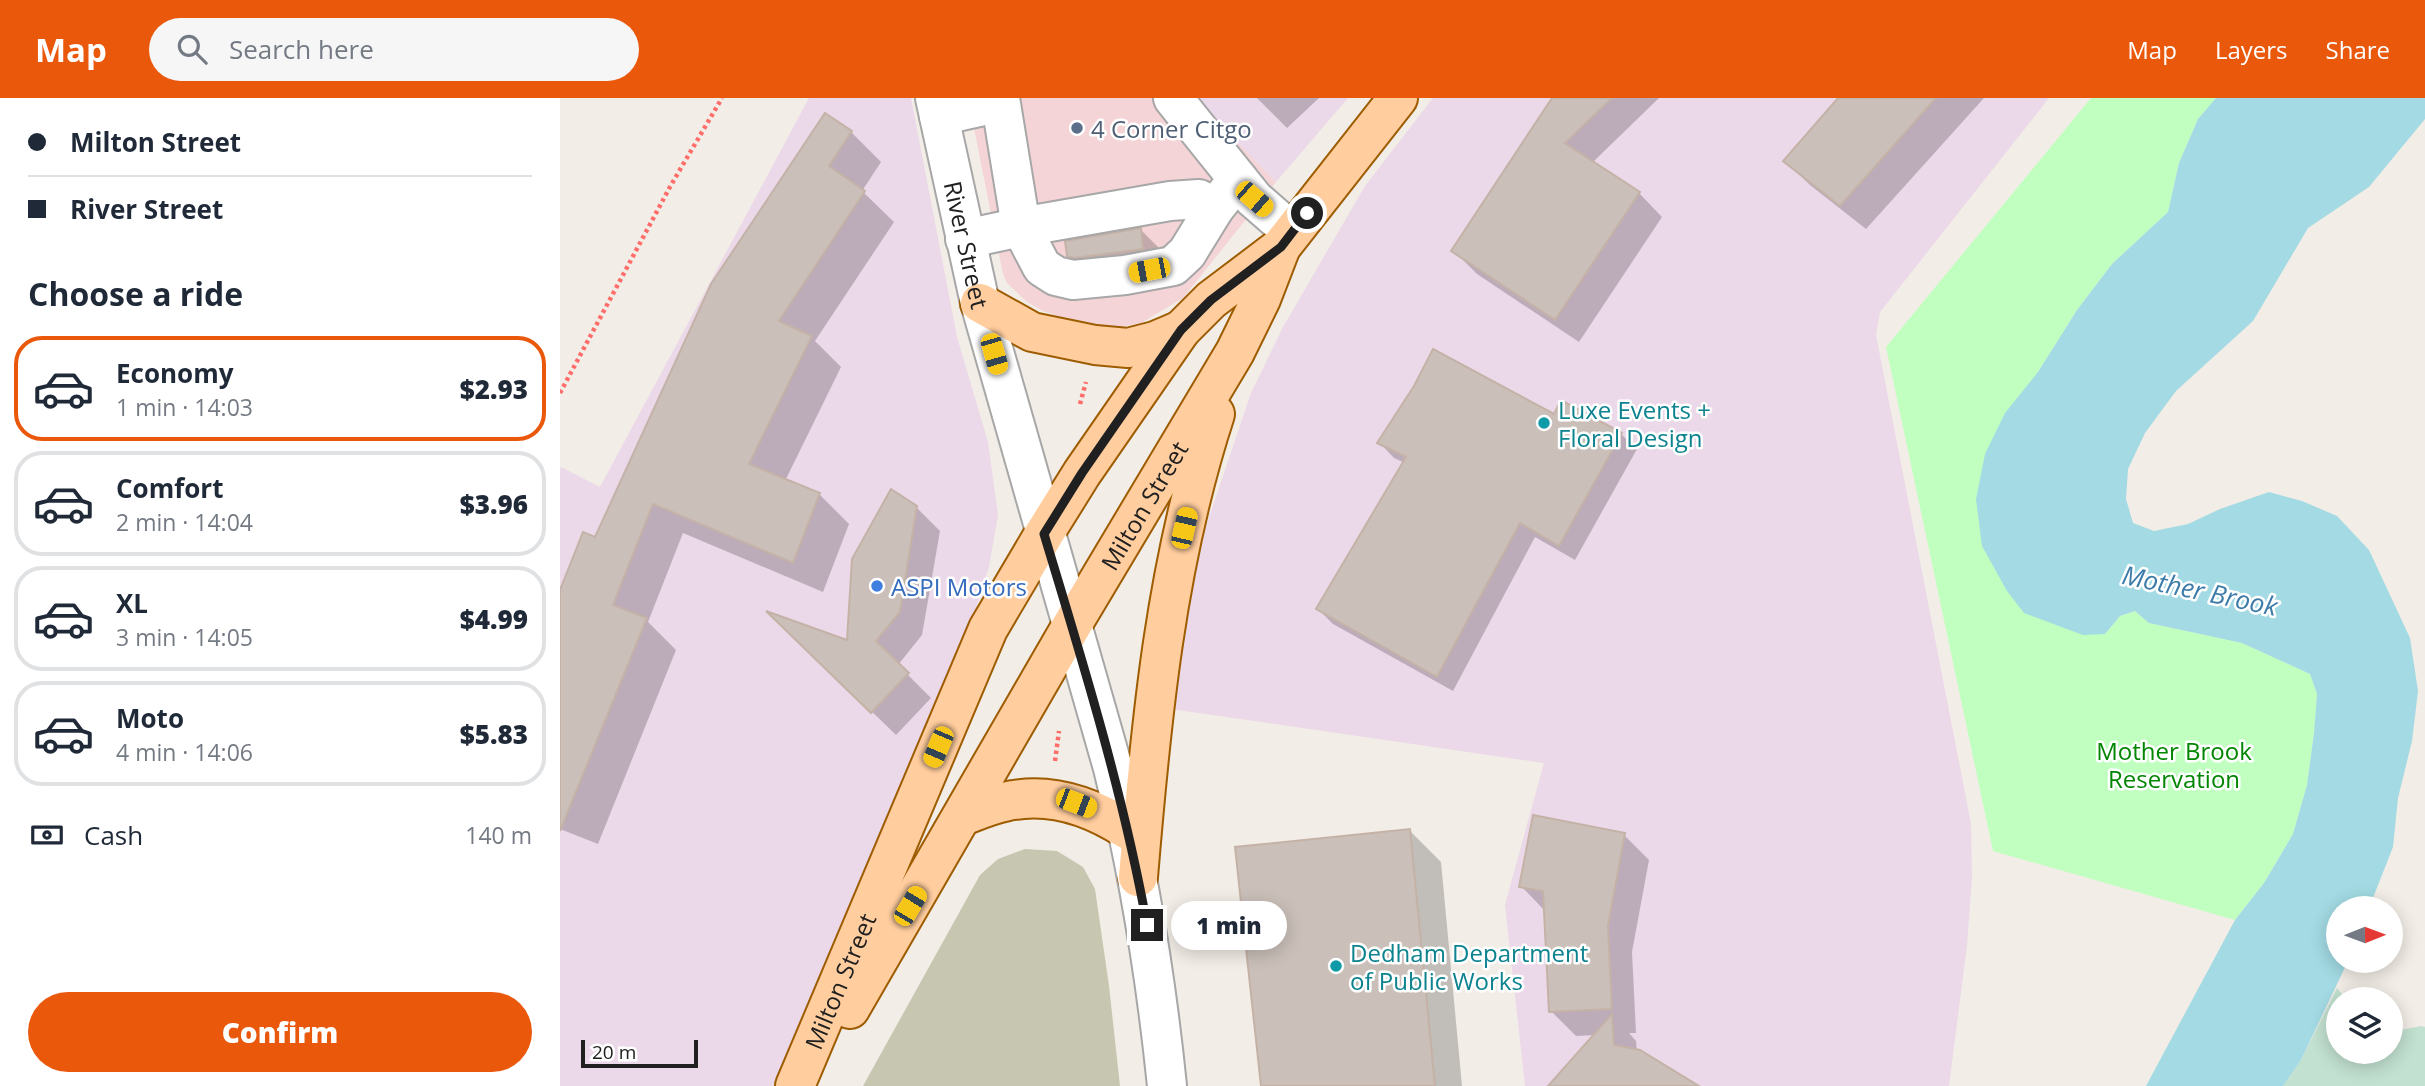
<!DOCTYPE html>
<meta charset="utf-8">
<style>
:root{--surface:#fff;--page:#f6f6f7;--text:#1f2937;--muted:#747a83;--line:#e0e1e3;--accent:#ea580c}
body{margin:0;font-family:"Open Sans",sans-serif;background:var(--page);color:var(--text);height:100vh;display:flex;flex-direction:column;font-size:26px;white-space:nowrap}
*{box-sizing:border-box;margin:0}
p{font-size:23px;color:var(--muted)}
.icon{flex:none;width:38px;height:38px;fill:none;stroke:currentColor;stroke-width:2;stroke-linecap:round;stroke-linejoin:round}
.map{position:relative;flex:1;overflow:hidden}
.details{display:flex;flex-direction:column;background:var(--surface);width:560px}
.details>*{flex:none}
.guide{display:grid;align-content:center;height:154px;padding:0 28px;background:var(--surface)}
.needle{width:46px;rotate:89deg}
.controls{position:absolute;left:1766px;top:798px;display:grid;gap:14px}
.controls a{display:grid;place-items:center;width:77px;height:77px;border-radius:50%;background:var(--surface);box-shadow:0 4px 18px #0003;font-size:35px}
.scale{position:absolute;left:21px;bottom:18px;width:117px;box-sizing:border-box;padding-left:7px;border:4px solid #202020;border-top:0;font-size:19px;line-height:24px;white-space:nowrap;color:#202020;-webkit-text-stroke:5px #fff;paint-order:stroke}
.end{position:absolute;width:32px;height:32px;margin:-16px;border:9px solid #202020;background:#fff;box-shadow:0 0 0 4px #fff}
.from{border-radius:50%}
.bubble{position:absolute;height:49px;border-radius:24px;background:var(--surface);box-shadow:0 4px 18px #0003;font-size:23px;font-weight:800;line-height:49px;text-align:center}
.car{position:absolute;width:21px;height:42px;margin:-21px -10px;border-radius:9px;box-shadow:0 0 5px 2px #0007;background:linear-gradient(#f5c518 24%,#345 0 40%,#f5c518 0 76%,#345 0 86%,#f5c518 0)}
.guide b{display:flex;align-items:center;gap:24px;height:66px;font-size:26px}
.guide b+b{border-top:2px solid var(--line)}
.guide i{width:18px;height:18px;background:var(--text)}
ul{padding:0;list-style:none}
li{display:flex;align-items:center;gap:21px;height:105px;margin:0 14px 10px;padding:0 14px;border:4px solid var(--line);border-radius:28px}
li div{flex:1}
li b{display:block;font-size:26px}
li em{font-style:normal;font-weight:800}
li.active{border-color:var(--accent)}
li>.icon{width:63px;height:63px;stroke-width:1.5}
h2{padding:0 28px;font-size:32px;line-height:84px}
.pay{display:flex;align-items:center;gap:18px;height:77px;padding:0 28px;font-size:26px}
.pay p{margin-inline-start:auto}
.primary-button{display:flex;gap:14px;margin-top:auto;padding:14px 28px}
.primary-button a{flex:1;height:80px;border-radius:42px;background:var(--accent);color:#fff;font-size:28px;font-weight:800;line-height:80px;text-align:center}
header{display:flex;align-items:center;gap:42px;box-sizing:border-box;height:98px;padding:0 35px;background:var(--accent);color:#fff}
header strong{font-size:33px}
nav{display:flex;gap:38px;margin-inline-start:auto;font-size:24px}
.search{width:490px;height:63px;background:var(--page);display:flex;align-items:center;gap:18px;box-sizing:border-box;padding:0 24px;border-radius:38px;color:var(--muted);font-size:26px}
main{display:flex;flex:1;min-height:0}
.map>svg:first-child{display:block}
.commercial{fill:#f4d4d6}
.industrial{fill:#ebd8e9}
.construction{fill:#c7c6b0}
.wetland{fill:#c2e1d0}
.park{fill:#c1ffc0}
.water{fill:#a3dae3}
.shadow{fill:#0003}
.building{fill:#cabfb9;stroke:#c5b2a7;stroke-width:2}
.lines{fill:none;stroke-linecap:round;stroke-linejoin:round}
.minor-casing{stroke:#a7a7a7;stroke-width:42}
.major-casing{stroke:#9d5c00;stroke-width:42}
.path{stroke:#ff6d6a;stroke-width:4.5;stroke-dasharray:3.5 3.5;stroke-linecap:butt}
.minor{stroke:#fff;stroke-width:38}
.major{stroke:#ffcd9e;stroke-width:38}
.route{stroke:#202020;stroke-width:9}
.service-dot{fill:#5c6f8a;stroke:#fff;stroke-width:2.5}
.culture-dot{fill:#0f9aa8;stroke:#fff;stroke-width:2.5}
.shop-dot{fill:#3f7fe0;stroke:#fff;stroke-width:2.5}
.labels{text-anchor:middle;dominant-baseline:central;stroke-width:5;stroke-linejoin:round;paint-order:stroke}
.service-label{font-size:24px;fill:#4e5e75;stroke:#fff;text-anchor:start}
.street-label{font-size:24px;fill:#202020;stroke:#fff}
.culture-label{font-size:24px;fill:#0d838f;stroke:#fff;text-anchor:start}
.shop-label{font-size:24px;fill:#366cbe;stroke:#fff;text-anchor:start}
.park-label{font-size:24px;fill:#028602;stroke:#fff}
.water-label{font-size:26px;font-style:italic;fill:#3d7ca9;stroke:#fff}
</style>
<header>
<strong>Map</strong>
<div class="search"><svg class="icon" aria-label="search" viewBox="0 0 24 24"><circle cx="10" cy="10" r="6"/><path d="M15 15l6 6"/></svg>Search here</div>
<nav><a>Map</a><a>Layers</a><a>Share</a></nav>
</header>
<main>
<section class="details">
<div class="guide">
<b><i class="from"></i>Milton Street</b>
<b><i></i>River Street</b>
</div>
<h2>Choose a ride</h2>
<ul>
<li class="active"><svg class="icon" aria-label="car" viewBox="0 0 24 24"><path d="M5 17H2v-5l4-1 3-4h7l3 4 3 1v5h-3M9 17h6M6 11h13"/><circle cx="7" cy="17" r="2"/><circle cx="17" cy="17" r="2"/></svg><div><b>Economy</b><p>1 min · 14:03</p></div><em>$2.93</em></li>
<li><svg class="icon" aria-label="car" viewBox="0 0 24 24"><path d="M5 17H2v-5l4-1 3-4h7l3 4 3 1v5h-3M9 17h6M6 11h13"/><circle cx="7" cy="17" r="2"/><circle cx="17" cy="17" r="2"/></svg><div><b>Comfort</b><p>2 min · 14:04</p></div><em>$3.96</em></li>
<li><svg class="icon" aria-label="car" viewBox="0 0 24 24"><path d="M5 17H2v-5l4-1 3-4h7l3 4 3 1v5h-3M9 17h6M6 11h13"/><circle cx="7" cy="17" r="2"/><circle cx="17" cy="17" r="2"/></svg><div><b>XL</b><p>3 min · 14:05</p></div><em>$4.99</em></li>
<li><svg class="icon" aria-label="car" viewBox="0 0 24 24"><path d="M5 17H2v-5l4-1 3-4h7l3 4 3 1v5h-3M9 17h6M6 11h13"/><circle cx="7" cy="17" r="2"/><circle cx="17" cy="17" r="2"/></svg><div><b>Moto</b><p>4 min · 14:06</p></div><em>$5.83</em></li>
</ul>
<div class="pay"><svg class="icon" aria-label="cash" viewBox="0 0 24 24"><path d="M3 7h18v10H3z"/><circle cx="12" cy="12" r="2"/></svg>Cash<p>140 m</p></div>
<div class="primary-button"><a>Confirm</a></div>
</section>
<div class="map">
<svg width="1865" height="988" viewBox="0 0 1865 988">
<rect width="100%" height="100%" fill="#f2ede6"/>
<path class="commercial" d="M 408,0 L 635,0 L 716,84 L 623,200 L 581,225 L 555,230 L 524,227 L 483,213 L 467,204 L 447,185 L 443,176 Z"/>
<path class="industrial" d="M 249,0 L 351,0 L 397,239 L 428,344 L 438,417 L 429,469 L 407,539 L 329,714 L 214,988 L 0,988 L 0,372 L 1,369 L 40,389 Z
M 635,0 L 788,0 L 716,84 Z
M 873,0 L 1489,0 L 1320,214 L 1316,237 L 1411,726 L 1412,780 L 1407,847 L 1389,988 L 965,988 L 945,807 L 984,665 L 611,611 L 636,458 L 691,295 L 723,229 L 805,88 Z"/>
<path class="construction" d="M 465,751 L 497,753 L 523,769 L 535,791 L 549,888 L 560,988 L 303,988 L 420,777 L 438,761 Z"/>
<path class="wetland" d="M 1777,890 L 1786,901 L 1778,901 L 1778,954 L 1830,954 L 1831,934 L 1861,928 L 1865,929 L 1865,988 L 1723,988 L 1741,962 Z"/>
<path class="park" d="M 1531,0 L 1656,0 L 1638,21 L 1619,65 L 1608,114 L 1552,166 L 1517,212 L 1478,274 L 1545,536 L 1560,518 L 1575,513 L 1589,525 L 1682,545 L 1750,576 L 1757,596 L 1754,635 L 1747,687 L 1733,736 L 1704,785 L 1675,822 L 1433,753 L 1326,249 Z"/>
<path class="water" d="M 1656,0 L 1865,0 L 1865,21 L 1809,89 L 1748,130 L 1693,223 L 1616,293 L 1585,335 L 1568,371 L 1566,401 L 1573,425 L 1594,433 L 1628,426 L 1660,411 L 1709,394 L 1742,403 L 1777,418 L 1809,452 L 1850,540 L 1858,593 L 1852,643 L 1838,700 L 1833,749 L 1809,810 L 1778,810 L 1778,863 L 1788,863 L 1741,962 L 1723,988 L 1586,988 L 1675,822 L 1704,785 L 1733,736 L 1747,687 L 1754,635 L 1757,596 L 1750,576 L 1682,545 L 1589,525 L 1575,513 L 1560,518 L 1545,536 L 1523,537 L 1464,515 L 1447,493 L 1422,448 L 1416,401 L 1425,356 L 1445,315 L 1478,274 L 1517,212 L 1552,166 L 1608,114 L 1619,65 L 1638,21 Z"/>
<path class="shadow" d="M 697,0 L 759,0 L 727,30 Z
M 994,0 L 1099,0 L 1032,65 L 1079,95 L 1102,119 L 1019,244 L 917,176 L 894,153 Z
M 1280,0 L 1424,0 L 1306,131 L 1250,87 L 1225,63 Z
M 291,34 L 321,64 L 302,93 L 334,124 L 255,243 L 281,269 L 225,383 L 259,396 L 289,426 L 263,494 L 123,435 L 88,524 L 116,552 L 38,746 L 0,731 L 0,496 L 36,441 L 153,187 Z
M 581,132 L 598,149 L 600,168 L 526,175 L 508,157 Z
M 995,318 L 1061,336 L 1077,351 L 1015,462 L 975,439 L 893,593 L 773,526 L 758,511 L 845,365 L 834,360 L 819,344 Z
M 356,409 L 380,433 L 362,537 L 338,567 L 371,600 L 336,637 L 232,536 L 289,545 Z
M 850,733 L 881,764 L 902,988 L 703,988 Z
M 1064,737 L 1089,762 L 1072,854 L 1076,935 L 1069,935 L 1076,943 L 1077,954 L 1122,988 L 993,988 L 1036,937 L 1016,938 L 991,913 L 986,814 L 961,788 Z"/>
<path class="building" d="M 992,0 L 1052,0 L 1005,45 L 1080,94 L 995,222 L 891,153 Z
M 1278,0 L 1376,0 L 1280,108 L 1223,63 Z
M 265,15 L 292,33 L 269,68 L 305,93 L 219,223 L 252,238 L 189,366 L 260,395 L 233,465 L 93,406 L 53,507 L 87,520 L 0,733 L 0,492 L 23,434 L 35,439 L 151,186 Z
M 581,130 L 583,151 L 514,160 L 507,158 L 505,143 Z
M 873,251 L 994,316 L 1001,302 L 1062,335 L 999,448 L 960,425 L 877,579 L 756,511 L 846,359 L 817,345 L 854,288 Z
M 331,391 L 357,408 L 340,514 L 316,543 L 349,575 L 311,615 L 206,513 L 287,542 L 292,461 Z
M 973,717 L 1065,735 L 1048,828 L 1052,911 L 989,914 L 983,793 L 959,789 Z
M 850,731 L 875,988 L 701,988 L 675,749 Z
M 1052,916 L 1054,947 L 1080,952 L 1139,988 L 988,988 Z"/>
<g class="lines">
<defs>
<g id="minor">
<path id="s1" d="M 375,0 L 420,205 L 553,670 C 579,775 596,880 607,988"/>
<path d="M 440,0 L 461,129 L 482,169 L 496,178 L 513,182 L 565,177 L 613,168 L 627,155 L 654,111 L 678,81"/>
<path d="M 613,0 L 694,101 L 732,134"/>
<path d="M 379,18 L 419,9 L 435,0"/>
<path d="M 405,141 L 461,129 L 610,103 L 639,101 L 654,111"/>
</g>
<g id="major">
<path d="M 420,205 L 472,234 L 535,247 L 568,250 L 595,243 L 621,232"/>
<path d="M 403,718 C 416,713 430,707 444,704 C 489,693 531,708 568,732"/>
<path d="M 578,779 C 591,622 606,466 655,316"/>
<path id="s2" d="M 290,911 L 512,527 L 675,254 L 701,201 L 721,149"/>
<path id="s3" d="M 235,988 L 428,531 L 484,436 L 522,375 L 621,232 L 651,202 L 721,149 L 838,0"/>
</g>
</defs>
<use href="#minor" class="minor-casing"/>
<use href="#major" class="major-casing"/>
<path class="path" d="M 0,295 L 111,87 L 162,0
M 520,306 L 526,284
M 495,663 L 499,633"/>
<use href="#minor" class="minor"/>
<use href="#major" class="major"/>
</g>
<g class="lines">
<path class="route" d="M 587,827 C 563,694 523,565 484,436 L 522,375 L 621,232 L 651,202 L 721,149 L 747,115"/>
</g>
<circle class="service-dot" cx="517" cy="30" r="7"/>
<g class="culture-dot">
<circle cx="984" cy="325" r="7"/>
<circle cx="776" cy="868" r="7"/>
</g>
<circle class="shop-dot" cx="317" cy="488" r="7"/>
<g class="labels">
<g class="service-label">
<text x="531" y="30">4 Corner Citgo</text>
</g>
<g class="street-label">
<text stroke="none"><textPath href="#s1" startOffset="150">River Street</textPath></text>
<text stroke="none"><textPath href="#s2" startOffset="583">Milton Street</textPath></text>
<text stroke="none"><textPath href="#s3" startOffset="114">Milton Street</textPath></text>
</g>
<g class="culture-label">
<text x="998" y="311">Luxe Events +<tspan x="998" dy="28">Floral Design</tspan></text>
<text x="790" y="854">Dedham Department<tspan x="790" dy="28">of Public Works</tspan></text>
</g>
<g class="shop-label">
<text x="331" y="488">ASPI Motors</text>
</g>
<g class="park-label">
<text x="1614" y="652">Mother Brook<tspan x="1614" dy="28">Reservation</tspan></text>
</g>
<g class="water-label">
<text transform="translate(1640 492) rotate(12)">Mother Brook</text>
</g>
</g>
</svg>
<div class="controls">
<a><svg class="needle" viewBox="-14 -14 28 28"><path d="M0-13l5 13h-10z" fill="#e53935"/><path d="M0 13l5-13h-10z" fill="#747a83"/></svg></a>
<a><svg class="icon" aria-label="layers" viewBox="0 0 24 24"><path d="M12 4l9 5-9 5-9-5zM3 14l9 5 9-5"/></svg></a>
</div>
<div class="scale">20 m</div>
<i class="end from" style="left:747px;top:115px"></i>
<i class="end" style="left:587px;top:827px"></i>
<div class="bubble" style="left:611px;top:803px;width:116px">1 min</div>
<i class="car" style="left:694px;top:101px;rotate:131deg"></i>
<i class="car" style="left:589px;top:172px;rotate:259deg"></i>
<i class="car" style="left:434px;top:256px;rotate:164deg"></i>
<i class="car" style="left:624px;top:430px;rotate:13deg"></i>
<i class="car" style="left:378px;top:649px;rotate:203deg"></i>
<i class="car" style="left:516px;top:705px;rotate:111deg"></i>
<i class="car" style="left:350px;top:808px;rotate:31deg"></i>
</div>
</main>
